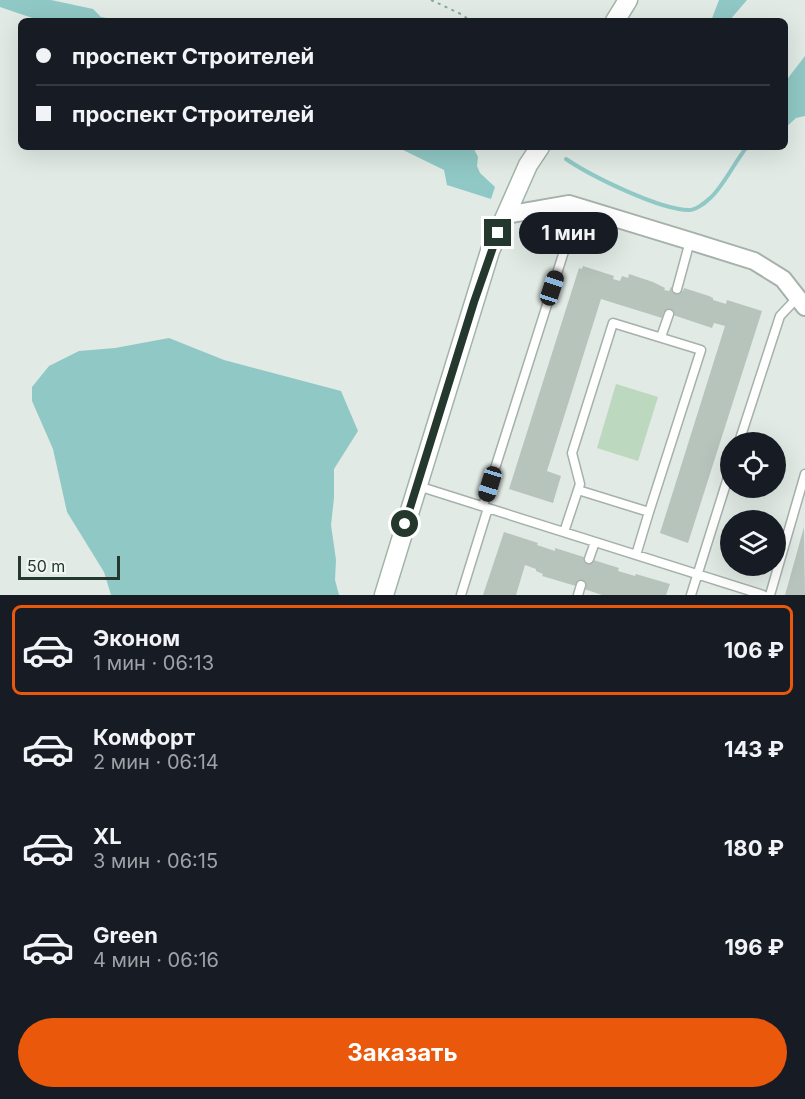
<!DOCTYPE html>
<html lang="ru">
<meta charset="utf-8">
<style>
:root{--surface:#171b24;--page:#20242c;--text:#f1f3f6;--muted:#9ea1a6;--line:#363941;--accent:#ea580c}
body{margin:0;font-family:Inter,sans-serif;background:var(--page);color:var(--text);height:100vh;display:flex;flex-direction:column;font-size:22px;white-space:nowrap}
*{box-sizing:border-box;margin:0}
p{font-size:20px;color:var(--muted)}
.icon{flex:none;width:33px;height:33px;fill:none;stroke:currentColor;stroke-width:2;stroke-linecap:round;stroke-linejoin:round}
.map{position:relative;height:595px;overflow:hidden}
.sheet{display:flex;flex-direction:column;background:var(--surface);flex:1}
.sheet>*{flex:none}
.banner{position:absolute;left:18px;top:18px;width:770px;height:132px;border-radius:9px;box-shadow:0 6px 24px #0002;display:grid;align-content:center;height:132px;padding:0 18px;background:var(--surface)}
.fabs{position:absolute;left:720px;top:432px;display:grid;gap:12px}
.fabs a{display:grid;place-items:center;width:66px;height:66px;border-radius:50%;background:var(--surface);box-shadow:0 6px 24px #0002;font-size:30px}
.scale{position:absolute;left:18px;bottom:15px;width:102px;box-sizing:border-box;padding-left:6px;border:3px solid #24382e;border-top:0;font-size:16px;line-height:21px;white-space:nowrap;color:#24382e;-webkit-text-stroke:4px #f1f7f3;paint-order:stroke}
.end{position:absolute;width:27px;height:27px;margin:-14px;border:8px solid #24382e;background:#fff;box-shadow:0 0 0 3px #fff}
.from{border-radius:50%}
.bubble{position:absolute;height:42px;border-radius:21px;background:var(--surface);box-shadow:0 6px 24px #0002;font-size:20px;font-weight:700;line-height:42px;text-align:center}
.car{position:absolute;width:18px;height:36px;margin:-18px -9px;border-radius:8px;box-shadow:0 0 4px 2px #0007;background:linear-gradient(#222 24%,#8ab4d8 0 40%,#222 0 76%,#8ab4d8 0 86%,#222 0)}
.banner b{display:flex;align-items:center;gap:21px;height:57px;font-size:22px}
.banner b+b{border-top:2px solid var(--line)}
.banner i{width:15px;height:15px;background:var(--text)}
ul{padding:10px 0 0;list-style:none}
li{display:flex;align-items:center;gap:18px;height:90px;margin:0 12px 9px;padding:0 6px;border:3px solid transparent;border-radius:9px}
li div{flex:1}
li b{display:block;font-size:22px}
li em{font-style:normal;font-weight:700}
li.current{border-color:var(--accent)}
li>.icon{width:54px;height:54px;stroke-width:1.5}
.button{display:flex;gap:12px;margin-top:auto;padding:12px 18px}
.button a{flex:1;height:69px;border-radius:36px;background:var(--accent);color:#fff;font-size:24px;font-weight:700;line-height:69px;text-align:center}
.map>svg:first-child{display:block}
.green{fill:#bcd8be}
.water{fill:#90c8c5}
.lines{fill:none;stroke-linecap:round;stroke-linejoin:round}
.stream{stroke:#90c8c5;stroke-width:4}
.building{fill:#b7c4bc}
.lane-casing{stroke:#a5b1aa;stroke-width:11}
.street-casing{stroke:#a5b1aa;stroke-width:20}
.secondary-casing{stroke:#a2b4a9;stroke-width:21}
.path{stroke:#85a996;stroke-width:2;stroke-dasharray:3 4.5;stroke-linecap:butt}
.lane{stroke:#fff;stroke-width:8}
.street{stroke:#fff;stroke-width:16}
.secondary{stroke:#fff;stroke-width:18}
.route{stroke:#24382e;stroke-width:8}
</style>
<div class="map">
<svg width="805" height="595" viewBox="0 0 805 595">
<rect width="100%" height="100%" fill="#e1eae4"/>
<path class="green" d="M 616,384 L 658,397 L 638,461 L 597,448 Z"/>
<path class="water" d="M 0,0 L 51,0 L 93,9 L 101,17 L 123,21 L 41,21 L 0,7 Z
M 719,0 L 747,0 L 729,21 L 711,21 Z
M 805,56 L 805,116 L 796,118 L 785,128 L 785,82 Z
M 397,147 L 473,147 L 478,157 L 477,166 L 480,173 L 495,187 L 491,199 L 447,185 L 444,170 Z
M 169,338 L 224,360 L 341,391 L 358,431 L 334,469 L 334,498 L 331,525 L 336,560 L 335,580 L 339,595 L 111,595 L 104,572 L 67,512 L 53,449 L 32,401 L 32,387 L 49,366 L 79,351 L 115,348 Z"/>
<g class="lines">
<path class="stream" d="M 566,159 C 591,176 660,210 689,210 C 695,210 704,204 709,199 C 722,189 735,161 747,147"/>
</g>
<path class="building" d="M 583,266 L 614,276 L 613,279 L 620,281 L 622,276 L 628,278 L 629,274 L 653,282 L 665,288 L 664,290 L 669,291 L 671,287 L 683,291 L 684,288 L 709,296 L 713,298 L 713,300 L 726,304 L 727,300 L 762,311 L 688,543 L 660,533 L 725,326 L 714,323 L 712,328 L 664,312 L 662,318 L 601,299 L 547,471 L 561,476 L 553,503 L 509,489 L 579,268 L 582,269 Z
M 804,527 L 805,595 L 785,595 Z
M 504,532 L 538,543 L 537,545 L 555,551 L 555,548 L 619,568 L 618,571 L 635,576 L 636,574 L 670,584 L 666,595 L 602,595 L 584,589 L 585,586 L 576,584 L 576,586 L 542,576 L 543,574 L 536,571 L 536,569 L 525,565 L 516,595 L 483,595 Z"/>
<g class="lines">
<defs>
<path id="lane" d="M 677,289 L 690,241
M 661,337 L 669,314
M 739,442 L 780,316 L 798,297
M 418,486 L 763,595
M 578,490 L 580,484 L 572,453 L 613,323 L 701,350 L 649,512
M 483,506 L 566,245
M 564,532 L 578,490 L 649,512 L 636,555
M 589,559 L 595,542
M 461,595 L 488,508
M 578,595 L 581,585
M 691,595 L 730,471
M 770,595 L 805,474"/>
<path id="street" d="M 506,215 L 569,204 L 690,241 L 754,261 L 783,279 L 805,307"/>
<path id="secondary" d="M 615,21 L 628,0
M 384,595 L 490,251 L 528,165 L 540,147"/>
</defs>
<use href="#lane" class="lane-casing"/>
<use href="#street" class="street-casing"/>
<use href="#secondary" class="secondary-casing"/>
<path class="path" d="M 431,0 L 463,15 L 470,21"/>
<use href="#lane" class="lane"/>
<use href="#street" class="street"/>
<use href="#secondary" class="secondary"/>
</g>
<g class="lines">
<path class="route" d="M 405,524 L 474,302 L 498,233"/>
</g>
</svg>
<div class="fabs">
<a><svg class="icon" aria-label="locate" viewBox="0 0 24 24"><circle cx="12" cy="12" r="6"/><path d="M12 2v4M12 18v4M2 12h4M18 12h4"/></svg></a>
<a><svg class="icon" aria-label="layers" viewBox="0 0 24 24"><path d="M12 4l9 5-9 5-9-5zM3 14l9 5 9-5"/></svg></a>
</div>
<div class="scale">50 m</div>
<i class="end from" style="left:405px;top:524px"></i>
<i class="end" style="left:498px;top:233px"></i>
<div class="bubble" style="left:519px;top:212px;width:99px">1 мин</div>
<i class="car" style="left:552px;top:288px;rotate:18deg"></i>
<i class="car" style="left:490px;top:484px;rotate:197deg"></i>
<div class="banner">
<b><i class="from"></i>проспект Строителей</b>
<b><i></i>проспект Строителей</b>
</div>
</div>
<section class="sheet">
<ul>
<li class="current"><svg class="icon" aria-label="car" viewBox="0 0 24 24"><path d="M5 17H2v-5l4-1 3-4h7l3 4 3 1v5h-3M9 17h6M6 11h13"/><circle cx="7" cy="17" r="2"/><circle cx="17" cy="17" r="2"/></svg><div><b>Эконом</b><p>1 мин · 06:13</p></div><em>106 ₽</em></li>
<li><svg class="icon" aria-label="car" viewBox="0 0 24 24"><path d="M5 17H2v-5l4-1 3-4h7l3 4 3 1v5h-3M9 17h6M6 11h13"/><circle cx="7" cy="17" r="2"/><circle cx="17" cy="17" r="2"/></svg><div><b>Комфорт</b><p>2 мин · 06:14</p></div><em>143 ₽</em></li>
<li><svg class="icon" aria-label="car" viewBox="0 0 24 24"><path d="M5 17H2v-5l4-1 3-4h7l3 4 3 1v5h-3M9 17h6M6 11h13"/><circle cx="7" cy="17" r="2"/><circle cx="17" cy="17" r="2"/></svg><div><b>XL</b><p>3 мин · 06:15</p></div><em>180 ₽</em></li>
<li><svg class="icon" aria-label="car" viewBox="0 0 24 24"><path d="M5 17H2v-5l4-1 3-4h7l3 4 3 1v5h-3M9 17h6M6 11h13"/><circle cx="7" cy="17" r="2"/><circle cx="17" cy="17" r="2"/></svg><div><b>Green</b><p>4 мин · 06:16</p></div><em>196 ₽</em></li>
</ul>
<div class="button"><a>Заказать</a></div>
</section>
